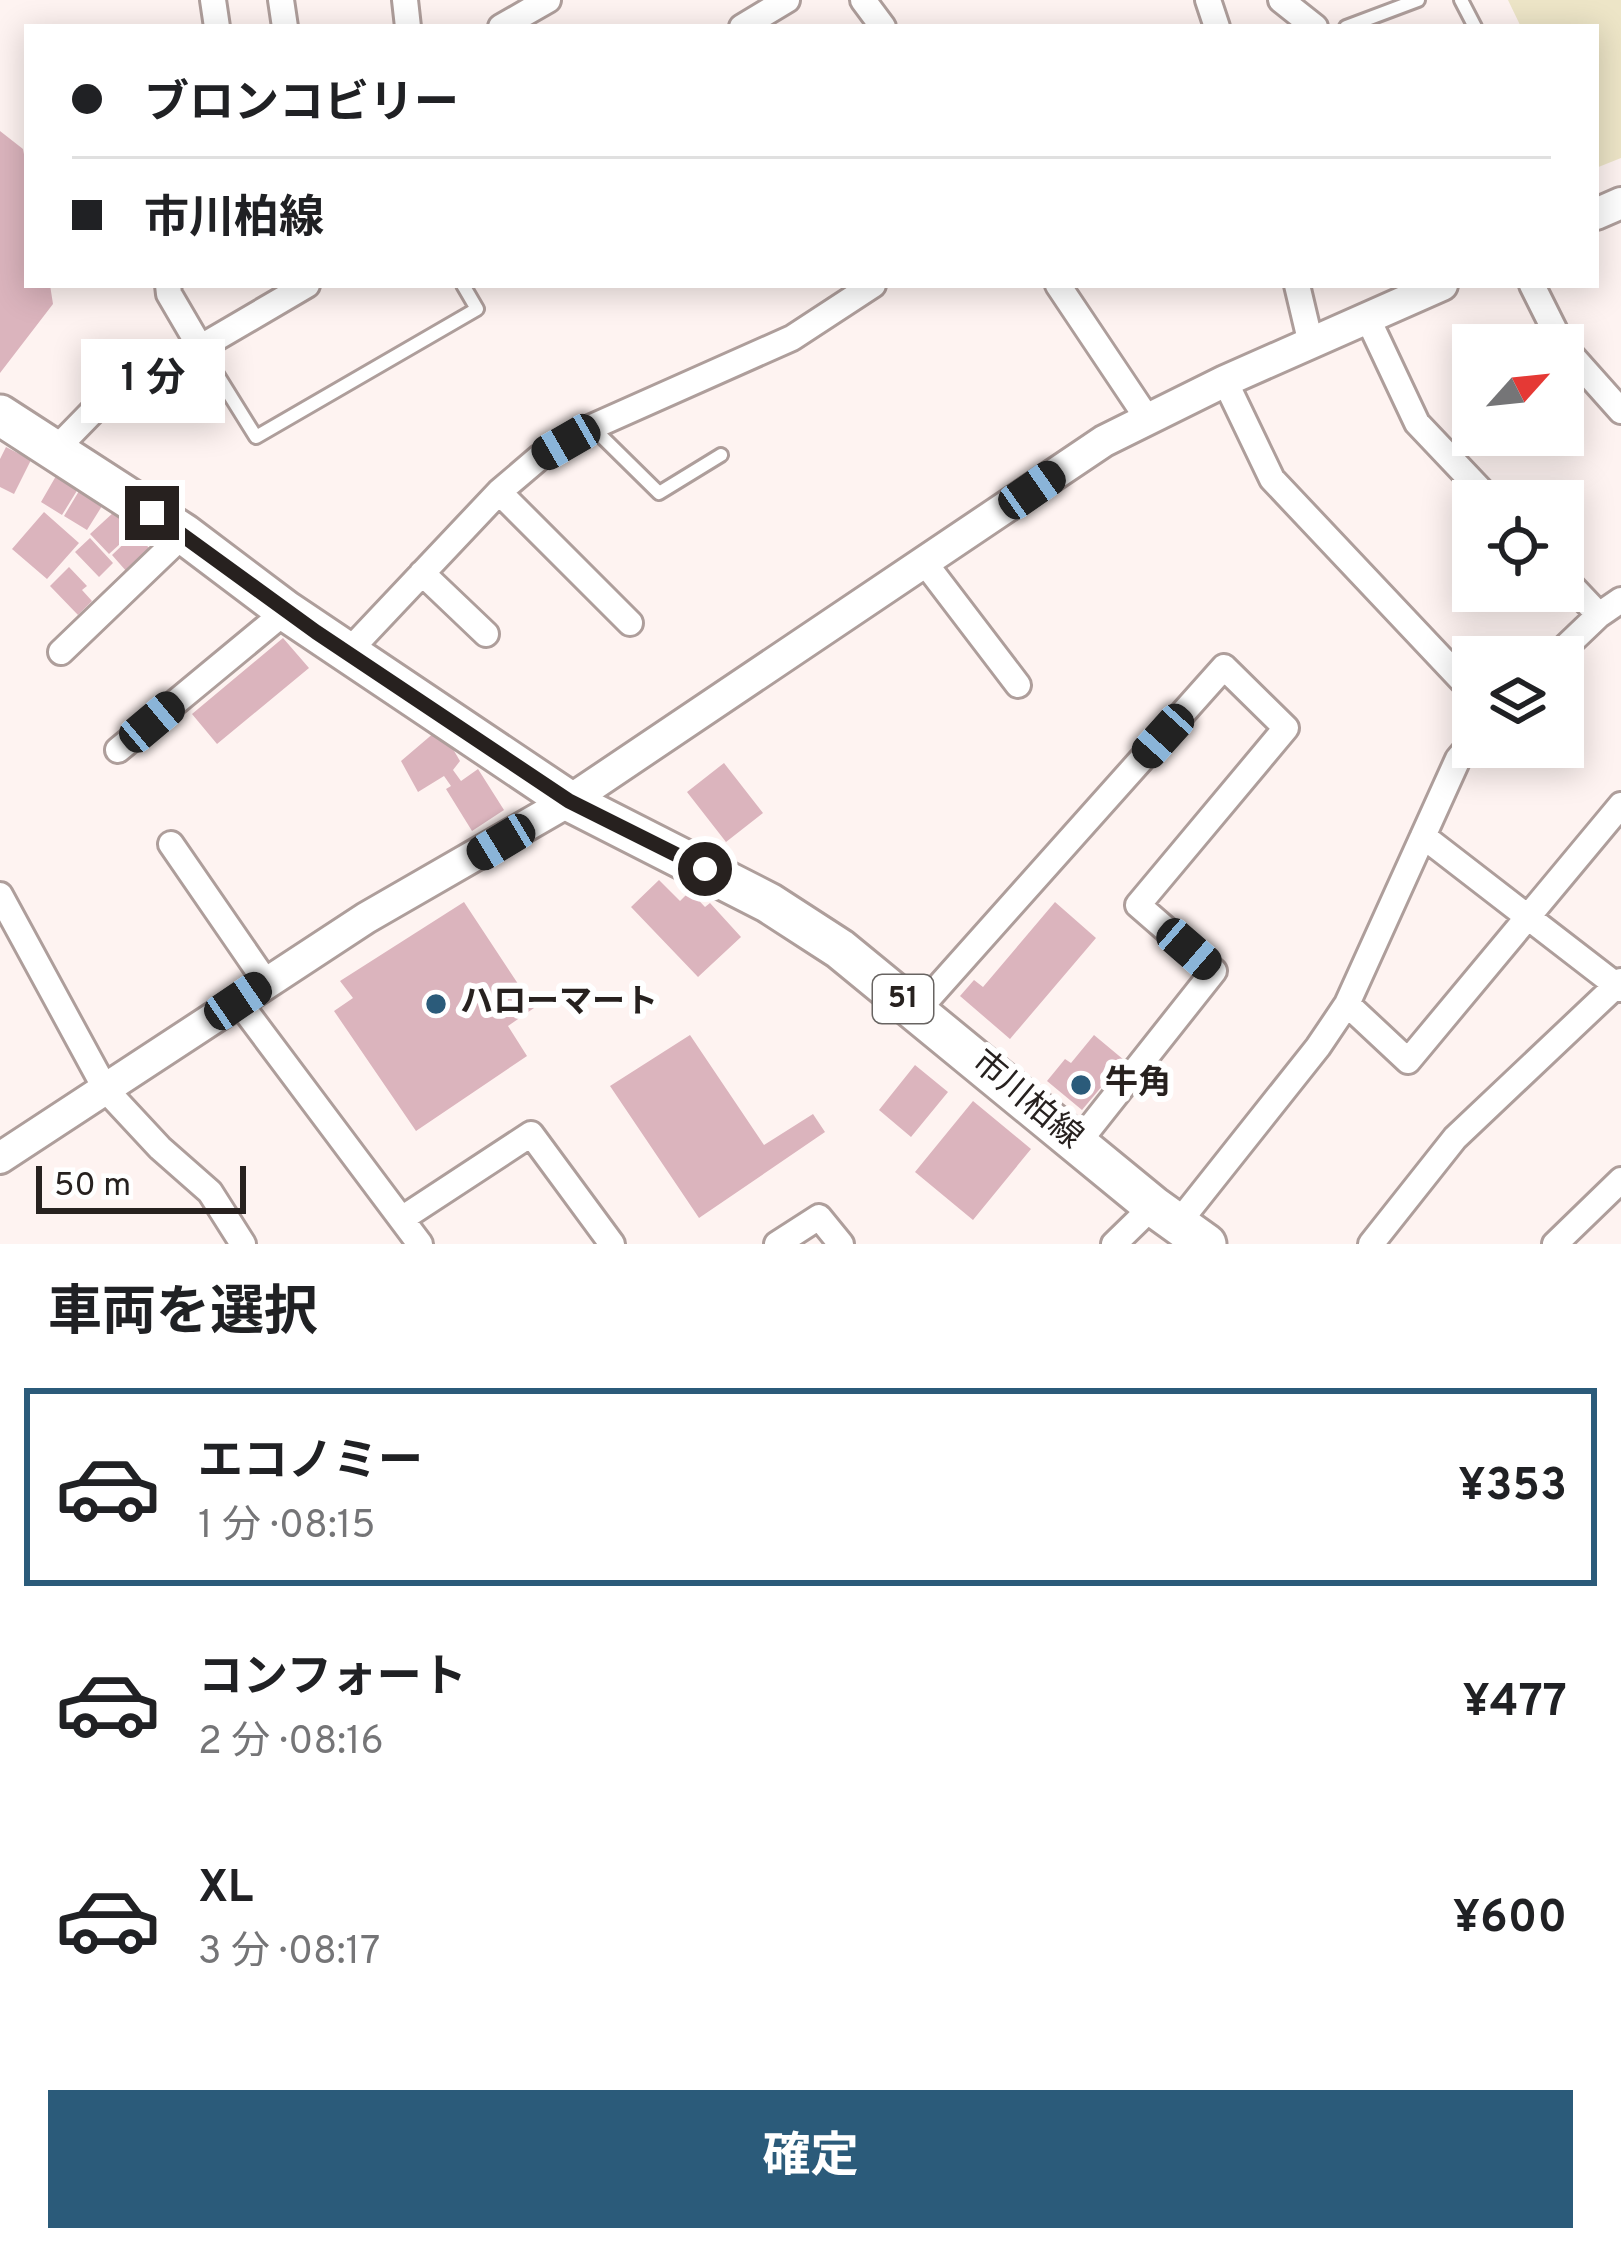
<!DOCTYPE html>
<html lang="ja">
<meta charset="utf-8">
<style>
:root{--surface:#fff;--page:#f2f2f2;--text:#202124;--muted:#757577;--line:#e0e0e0;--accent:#2b5b7a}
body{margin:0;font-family:Overpass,"Noto Sans JP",sans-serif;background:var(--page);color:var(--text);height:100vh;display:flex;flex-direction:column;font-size:45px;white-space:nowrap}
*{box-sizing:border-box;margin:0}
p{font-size:39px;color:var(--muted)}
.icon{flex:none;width:66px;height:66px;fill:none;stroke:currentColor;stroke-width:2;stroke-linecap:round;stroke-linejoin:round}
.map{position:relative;height:1244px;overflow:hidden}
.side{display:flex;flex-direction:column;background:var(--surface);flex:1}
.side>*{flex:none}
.top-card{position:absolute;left:24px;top:24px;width:1575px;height:264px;border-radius:0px;box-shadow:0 6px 30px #0003;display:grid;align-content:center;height:264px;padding:0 48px;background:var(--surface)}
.needle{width:78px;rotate:63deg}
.buttons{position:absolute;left:1452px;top:324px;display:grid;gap:24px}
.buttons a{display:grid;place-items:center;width:132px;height:132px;border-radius:0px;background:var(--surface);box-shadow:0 6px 30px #0003;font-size:60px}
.scale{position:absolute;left:36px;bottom:30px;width:210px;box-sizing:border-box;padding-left:12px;border:6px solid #27211f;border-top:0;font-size:33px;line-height:42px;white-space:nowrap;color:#27211f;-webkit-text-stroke:9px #fff;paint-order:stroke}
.end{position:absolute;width:54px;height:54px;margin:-27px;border:15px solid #27211f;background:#fff;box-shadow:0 0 0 6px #fff}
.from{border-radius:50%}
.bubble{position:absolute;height:84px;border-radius:0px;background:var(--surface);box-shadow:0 6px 30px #0003;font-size:39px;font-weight:700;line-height:84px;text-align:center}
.car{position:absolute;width:36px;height:72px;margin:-36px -18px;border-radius:15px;box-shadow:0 0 9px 3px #0007;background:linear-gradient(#222 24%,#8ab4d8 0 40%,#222 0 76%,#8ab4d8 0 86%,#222 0)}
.top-card b{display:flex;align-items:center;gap:42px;height:114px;font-size:45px}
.top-card b+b{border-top:3px solid var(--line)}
.top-card i{width:30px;height:30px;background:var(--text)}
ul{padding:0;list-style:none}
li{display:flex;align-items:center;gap:36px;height:198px;margin:0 24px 18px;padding:0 24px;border:6px solid transparent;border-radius:0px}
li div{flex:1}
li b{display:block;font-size:45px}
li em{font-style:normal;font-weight:700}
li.current{border-color:var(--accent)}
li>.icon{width:108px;height:108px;stroke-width:1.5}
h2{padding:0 48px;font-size:54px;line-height:144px}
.action{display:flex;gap:24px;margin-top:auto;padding:24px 48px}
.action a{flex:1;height:138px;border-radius:0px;background:var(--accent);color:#fff;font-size:48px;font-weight:700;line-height:138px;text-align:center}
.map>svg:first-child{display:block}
.green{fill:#ede5c7}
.building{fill:#dbb4bd}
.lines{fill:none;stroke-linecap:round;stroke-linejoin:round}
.service-casing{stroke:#ae9e9b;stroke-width:18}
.minor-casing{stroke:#ae9e9b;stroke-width:30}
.tertiary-casing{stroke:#ae9e9b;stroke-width:36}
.primary-casing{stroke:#ae9e9b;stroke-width:45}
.service{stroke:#fff;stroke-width:12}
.minor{stroke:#fff;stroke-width:24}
.tertiary{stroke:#fff;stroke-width:30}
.primary{stroke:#fff;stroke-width:39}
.route{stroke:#27211f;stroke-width:15}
.poi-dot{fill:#2b5b7a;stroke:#fff;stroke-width:4.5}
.labels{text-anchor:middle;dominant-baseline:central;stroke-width:12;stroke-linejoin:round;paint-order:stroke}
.shield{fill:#fff;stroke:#686462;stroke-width:3}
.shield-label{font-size:30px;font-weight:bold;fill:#27211f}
.poi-label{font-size:33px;font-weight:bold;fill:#27211f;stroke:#fff;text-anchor:start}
.street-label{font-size:33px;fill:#27211f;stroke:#fff}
</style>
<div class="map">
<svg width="1621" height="1244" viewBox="0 0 1621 1244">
<rect width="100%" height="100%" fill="#fef3f1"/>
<path class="green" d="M 1508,0 L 1621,0 L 1621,158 L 1596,168 L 1596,27 L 1521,27 Z"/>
<path class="building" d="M 0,131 L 23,149 L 27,170 L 27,285 L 50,285 L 53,304 L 0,373 Z
M 6,447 L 31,460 L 14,494 L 0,487 L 0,459 Z
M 56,476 L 78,489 L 62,515 L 41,502 Z
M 79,491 L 102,506 L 87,530 L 64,516 Z
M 44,512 L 79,543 L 47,579 L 12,549 Z
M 114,512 L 133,532 L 109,554 L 90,534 Z
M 135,533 L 151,550 L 127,572 L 112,555 Z
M 90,538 L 113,563 L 99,577 L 75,552 Z
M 69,567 L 87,586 L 82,590 L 92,601 L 78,615 L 50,586 Z
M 283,638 L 309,668 L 217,744 L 192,714 Z
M 435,732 L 457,746 L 453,749 L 460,761 L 453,770 L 461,781 L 478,769 L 504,810 L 472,831 L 446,789 L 451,786 L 444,776 L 418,792 L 401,761 Z
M 724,763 L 763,813 L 726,842 L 687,792 Z
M 659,880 L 680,901 L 690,891 L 705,907 L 710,903 L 741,937 L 698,977 L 631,907 Z
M 464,902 L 534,1008 L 508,1026 L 527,1056 L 416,1131 L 334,1011 L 353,998 L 340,981 Z
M 1055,902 L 1096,938 L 1010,1039 L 960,996 L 974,980 L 983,987 Z
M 690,1035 L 764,1145 L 813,1114 L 825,1132 L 699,1218 L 610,1086 Z
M 1094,1035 L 1124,1060 L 1082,1110 L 1047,1081 L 1065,1059 L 1071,1063 Z
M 915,1065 L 948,1092 L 911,1137 L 879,1110 Z
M 973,1101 L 1031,1149 L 973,1220 L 915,1172 Z"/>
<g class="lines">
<defs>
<path id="service" d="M 1461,0 L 1475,27
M 1346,27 L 1418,0
M 200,347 L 256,437 L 477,309 L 463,285
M 593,428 L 659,493 L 721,455"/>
<path id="minor" d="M 213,0 L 217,27
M 281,0 L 285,27
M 405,0 L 408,27
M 863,0 L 883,27
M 1208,0 L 1217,27
M 1281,0 L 1315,27
M 501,27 L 548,0
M 742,27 L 787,0
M 168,285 L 169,294 L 200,347
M 1058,285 L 1147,418
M 1297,285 L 1311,344
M 1532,285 L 1562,345
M 1368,319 L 1417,423 L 1491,501
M 1563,346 L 1621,411
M 1225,381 L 1272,479 L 1473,692
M 56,449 L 95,409 L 307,285
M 499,492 L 630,623
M 925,563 L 1018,685
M 422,573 L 486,634
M 1563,577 L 1599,615
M 61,652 L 184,534
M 347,653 L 499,492 L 540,457 L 592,427 L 792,338 L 873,285
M 1555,657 L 1599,615 L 1621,600
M 118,750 L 286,611
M 1423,836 L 1621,989
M 171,844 L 266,982
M 0,895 L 106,1090 L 160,1148 L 210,1192 L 243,1244
M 238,1001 L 420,1244
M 1347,1004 L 1408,1061 L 1621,805
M 917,1011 L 1224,667 L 1286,728 L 1138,905 L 1214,971 L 1077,1144
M 403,1218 L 531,1134 L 612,1244
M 1179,1222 L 1318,1047 L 1347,1004 L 1458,759 L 1473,741
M 777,1244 L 819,1217 L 841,1244
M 1114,1244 L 1153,1206
M 1371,1244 L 1455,1138 L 1621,981
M 1555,1244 L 1621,1180"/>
<path id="tertiary" d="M 1596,214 L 1621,203
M 0,1158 L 366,918 L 569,801 L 1104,441 L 1225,381 L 1442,285"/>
<path id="primary" d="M 0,415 L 184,534 L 286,611 L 569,801 L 769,903 L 840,949 L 1153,1206 L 1206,1244"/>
</defs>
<use href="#service" class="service-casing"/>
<use href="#minor" class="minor-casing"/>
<use href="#tertiary" class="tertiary-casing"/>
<use href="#primary" class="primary-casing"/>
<use href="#service" class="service"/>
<use href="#minor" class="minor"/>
<use href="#tertiary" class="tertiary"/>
<use href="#primary" class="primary"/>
</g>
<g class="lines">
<path class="route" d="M 152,513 L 316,632 L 569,801 L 705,869"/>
</g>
<g class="poi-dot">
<circle cx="436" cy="1004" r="12"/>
<circle cx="1081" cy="1085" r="12"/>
</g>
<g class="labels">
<rect class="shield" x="873" y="975" width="60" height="48" rx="9"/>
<g class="shield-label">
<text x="903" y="999">51</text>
</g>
<g class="poi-label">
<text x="460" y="1004">ハローマート</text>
<text x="1105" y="1085">牛角</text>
</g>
<g class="street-label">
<text transform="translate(1026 1101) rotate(40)">市川柏線</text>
</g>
</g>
</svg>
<div class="buttons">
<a><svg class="needle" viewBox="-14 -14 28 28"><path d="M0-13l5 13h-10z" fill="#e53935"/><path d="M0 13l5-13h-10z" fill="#757577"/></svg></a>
<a><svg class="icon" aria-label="locate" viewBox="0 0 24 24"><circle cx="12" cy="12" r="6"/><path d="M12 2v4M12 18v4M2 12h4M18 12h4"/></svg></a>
<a><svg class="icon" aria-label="layers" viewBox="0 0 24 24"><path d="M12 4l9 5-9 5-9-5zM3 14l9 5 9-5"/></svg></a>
</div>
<div class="scale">50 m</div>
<i class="end from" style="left:705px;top:869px"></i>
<i class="end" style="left:152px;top:513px"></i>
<div class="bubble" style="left:81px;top:339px;width:144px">1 分</div>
<i class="car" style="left:566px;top:442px;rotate:240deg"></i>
<i class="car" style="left:1032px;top:490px;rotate:55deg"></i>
<i class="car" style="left:152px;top:722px;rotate:50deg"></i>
<i class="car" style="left:1163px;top:736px;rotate:222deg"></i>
<i class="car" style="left:501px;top:842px;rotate:239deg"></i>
<i class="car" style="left:1189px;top:949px;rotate:131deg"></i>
<i class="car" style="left:238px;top:1001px;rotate:56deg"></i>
<div class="top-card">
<b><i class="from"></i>ブロンコビリー</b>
<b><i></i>市川柏線</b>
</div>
</div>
<section class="side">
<h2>車両を選択</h2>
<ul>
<li class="current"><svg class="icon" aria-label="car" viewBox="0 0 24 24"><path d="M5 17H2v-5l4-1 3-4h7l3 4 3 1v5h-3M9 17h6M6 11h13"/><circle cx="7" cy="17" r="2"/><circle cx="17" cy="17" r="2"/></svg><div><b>エコノミー</b><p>1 分 · 08:15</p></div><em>¥353</em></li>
<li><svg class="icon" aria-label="car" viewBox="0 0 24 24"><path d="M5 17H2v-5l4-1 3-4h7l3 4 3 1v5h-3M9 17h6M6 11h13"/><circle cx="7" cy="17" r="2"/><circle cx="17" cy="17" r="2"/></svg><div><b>コンフォート</b><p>2 分 · 08:16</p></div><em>¥477</em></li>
<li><svg class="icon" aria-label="car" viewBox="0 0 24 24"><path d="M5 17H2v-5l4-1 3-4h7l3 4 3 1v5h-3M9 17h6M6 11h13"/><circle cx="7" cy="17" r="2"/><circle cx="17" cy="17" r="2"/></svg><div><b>XL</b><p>3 分 · 08:17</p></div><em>¥600</em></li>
</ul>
<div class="action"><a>確定</a></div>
</section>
